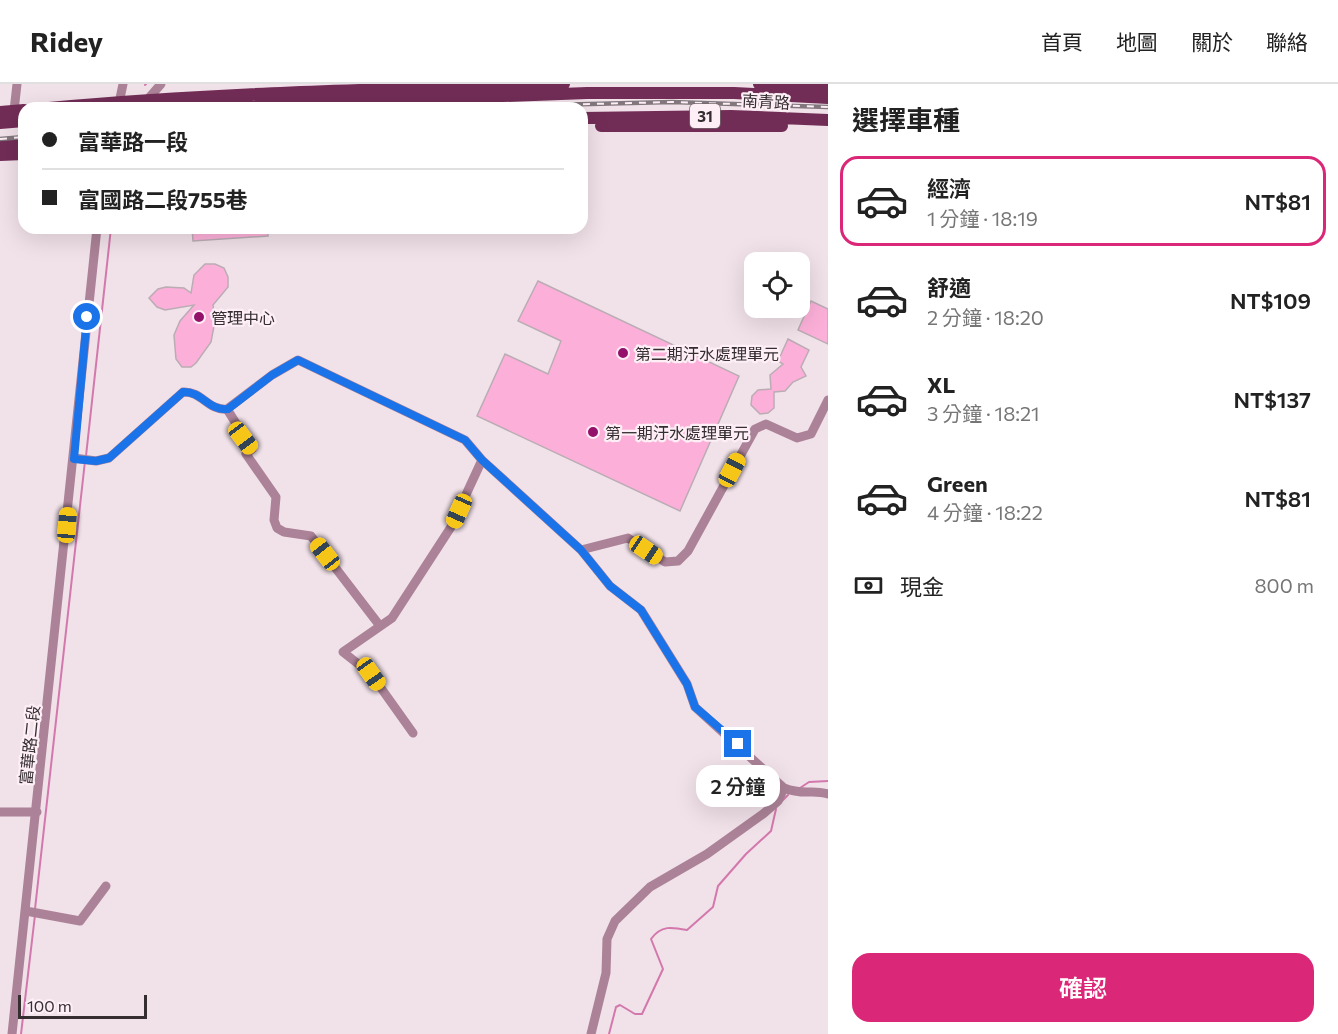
<!DOCTYPE html>
<html lang="zh-TW">
<meta charset="utf-8">
<style>
:root{--surface:#fff;--page:#f6f6f6;--text:#222;--muted:#767676;--line:#e0e0e0;--accent:#db2777}
body{margin:0;font-family:Commissioner,"Noto Sans TC",sans-serif;background:var(--page);color:var(--text);height:100vh;display:flex;flex-direction:column;font-size:22px;white-space:nowrap}
*{box-sizing:border-box;margin:0}
p{font-size:20px;color:var(--muted)}
.icon{flex:none;width:33px;height:33px;fill:none;stroke:currentColor;stroke-width:2;stroke-linecap:round;stroke-linejoin:round}
.map{position:relative;flex:1;overflow:hidden}
.sheet{display:flex;flex-direction:column;background:var(--surface);width:510px}
.sheet>*{flex:none}
.top-card{position:absolute;left:18px;top:18px;width:570px;height:132px;border-radius:18px;box-shadow:0 6px 24px #0002;display:grid;align-content:center;height:132px;padding:0 24px;background:var(--surface)}
.tools{position:absolute;left:744px;top:168px;display:grid;gap:12px}
.tools a{display:grid;place-items:center;width:66px;height:66px;border-radius:12px;background:var(--surface);box-shadow:0 6px 24px #0002;font-size:30px}
.scale{position:absolute;left:18px;bottom:15px;width:129px;box-sizing:border-box;padding-left:6px;border:3px solid #342e31;border-top:0;font-size:16px;line-height:21px;white-space:nowrap;color:#342e31;-webkit-text-stroke:4px #feeef6;paint-order:stroke}
.end{position:absolute;width:27px;height:27px;margin:-14px;border:8px solid #1a73e8;background:#fff;box-shadow:0 0 0 3px #fff}
.from{border-radius:50%}
.bubble{position:absolute;height:42px;border-radius:18px;background:var(--surface);box-shadow:0 6px 24px #0002;font-size:20px;font-weight:600;line-height:42px;text-align:center}
.car{position:absolute;width:18px;height:36px;margin:-18px -9px;border-radius:8px;box-shadow:0 0 4px 2px #0007;background:linear-gradient(#f5c518 24%,#345 0 40%,#f5c518 0 76%,#345 0 86%,#f5c518 0)}
.top-card b{display:flex;align-items:center;gap:21px;height:57px;font-size:22px}
.top-card b+b{border-top:2px solid var(--line)}
.top-card i{width:15px;height:15px;background:var(--text)}
ul{padding:0;list-style:none}
li{display:flex;align-items:center;gap:18px;height:90px;margin:0 12px 9px;padding:0 12px;border:3px solid transparent;border-radius:18px}
li div{flex:1}
li b{display:block;font-size:22px}
li em{font-style:normal;font-weight:600}
li.active{border-color:var(--accent)}
li>.icon{width:54px;height:54px;stroke-width:1.5}
h2{padding:0 24px;font-size:27px;line-height:72px}
.pay{display:flex;align-items:center;gap:15px;height:66px;padding:0 24px;font-size:22px}
.pay p{margin-inline-start:auto}
.primary-button{display:flex;gap:12px;margin-top:auto;padding:12px 24px}
.primary-button a{flex:1;height:69px;border-radius:18px;background:var(--accent);color:#fff;font-size:24px;font-weight:600;line-height:69px;text-align:center}
header{display:flex;align-items:center;gap:36px;box-sizing:border-box;height:84px;padding:0 30px;background:var(--surface);border-bottom:2px solid var(--line)}
header strong{font-size:28px}
nav{display:flex;gap:33px;margin-inline-start:auto;font-size:21px}
main{display:flex;flex:1;min-height:0}
.map>svg:first-child{display:block}
.lines{fill:none;stroke-linecap:round;stroke-linejoin:round}
.stream{stroke:#d378ac;stroke-width:2}
.building{fill:#fcb0d9;stroke:#bbacb4;stroke-width:1.5}
.minor{stroke:#ab8297;stroke-width:9}
.major{stroke:#722d57;stroke-width:12}
.rail-casing{stroke:#81777c;stroke-width:4.5}
.rail{stroke:#feeef6;stroke-width:2;stroke-dasharray:7;stroke-linecap:butt}
.route{stroke:#1a73e8;stroke-width:8}
.poi-dot{fill:#94116b;stroke:#feeef6;stroke-width:2}
.labels{text-anchor:middle;dominant-baseline:central;stroke-width:4.5;stroke-linejoin:round;paint-order:stroke}
.shield{fill:#feeef6;stroke:#71686c;stroke-width:1.5}
.shield-label{font-size:15px;font-weight:bold;fill:#342e31}
.street-label{font-size:16px;fill:#342e31;stroke:#feeef6}
.poi-label{font-size:16px;fill:#342e31;stroke:#feeef6;text-anchor:start}
</style>
<header>
<strong>Ridey</strong>
<nav><a>首頁</a><a>地圖</a><a>關於</a><a>聯絡</a></nav>
</header>
<main>
<div class="map">
<svg width="828" height="950" viewBox="0 0 828 950">
<rect width="100%" height="100%" fill="#f1e1e9"/>
<g class="lines">
<path class="stream" d="M 145,1 L 146,0
M 86,372 L 111,144
M 800,704 L 809,698 L 828,697
M 781,718 L 788,711
M 35,825 L 85,377
M 21,950 L 35,831
M 609,950 L 616,923 L 620,921 L 635,930 L 642,930 L 663,885 L 651,855 C 661,841 672,843 687,846 L 713,823 L 718,802 L 746,770 L 771,747 L 776,725"/>
</g>
<path class="building" d="M 192,144 L 268,144 L 268,152 L 193,157 Z
M 205,180 L 215,180 L 224,184 L 228,193 L 228,203 L 213,221 L 215,237 L 211,258 L 196,279 L 191,283 L 182,283 L 176,275 L 174,251 L 180,237 L 194,221 L 165,226 L 157,223 L 149,214 L 158,205 L 166,203 L 184,204 L 191,209 L 194,191 Z
M 538,197 L 739,292 L 680,427 L 477,332 L 505,270 L 548,290 L 561,257 L 518,237 Z
M 811,217 L 828,225 L 828,260 L 798,246 Z
M 788,255 L 809,266 L 801,283 L 806,292 L 793,298 L 785,307 L 774,308 L 774,324 L 768,329 L 760,330 L 751,321 L 752,312 L 758,306 L 771,305 L 770,291 L 783,280 L 778,277 Z"/>
<g class="lines">
<path class="minor" d="M 148,15 L 161,0
M 118,24 L 123,0
M 14,27 L 17,0
M 227,325 L 252,365 L 246,370 L 276,413 L 274,436 L 277,444 L 284,448 L 311,452 L 380,542
M 74,374 L 96,377 L 109,374 L 183,308 C 202,307 208,327 227,325 L 272,291 L 298,276 L 465,356 L 482,376 L 581,466 L 610,502 L 641,526 L 687,600 L 695,623 L 784,704 C 804,712 812,705 828,710
M 581,466 L 628,454 L 665,478 L 678,477 L 688,467 L 755,345 L 766,340 L 797,354 L 811,350 L 828,316
M 413,649 L 371,590 L 343,568 L 392,534 L 451,443 L 482,376
M 0,728 L 37,728
M 26,827 L 80,837 L 106,802
M 12,950 L 97,144
M 591,950 L 606,889 L 607,855 L 615,837 L 650,803 L 707,770 L 763,730 L 778,717 L 784,704"/>
<path class="major" d="M 759,0 L 828,3
M 49,24 C 220,8 392,5 564,0
M 184,24 L 587,9 L 734,9 L 828,14
M 0,28 L 24,26
M 582,34 L 731,32 L 828,36
M 0,39 L 24,37
M 601,42 L 782,42
M 0,62 L 24,60
M 0,71 L 24,70"/>
<defs>
<path id="rail" d="M 429,24 L 672,18 L 828,23
M 0,55 L 24,53"/>
</defs>
<use href="#rail" class="rail-casing"/>
<use href="#rail" class="rail"/>
</g>
<g class="lines">
<path class="route" d="M 87,233 L 74,375 L 96,377 L 109,374 L 183,308 C 202,307 208,327 228,325 L 272,291 L 298,276 L 465,356 L 482,376 L 581,466 L 610,502 L 641,526 L 687,600 L 695,623 L 738,660"/>
</g>
<g class="poi-dot">
<circle cx="199" cy="233" r="6"/>
<circle cx="623" cy="269" r="6"/>
<circle cx="593" cy="348" r="6"/>
</g>
<g class="labels">
<rect class="shield" x="690" y="20" width="30" height="24" rx="4.5"/>
<g class="shield-label">
<text x="705" y="32">31</text>
</g>
<g class="street-label">
<text transform="translate(766 17) rotate(3)">南青路</text>
<text transform="translate(29 661) rotate(-84)">富華路二段</text>
</g>
<g class="poi-label">
<text x="211" y="233">管理中心</text>
<text x="635" y="269">第二期汙水處理單元</text>
<text x="605" y="348">第一期汙水處理單元</text>
</g>
</g>
</svg>
<div class="tools">
<a><svg class="icon" aria-label="locate" viewBox="0 0 24 24"><circle cx="12" cy="12" r="6"/><path d="M12 2v4M12 18v4M2 12h4M18 12h4"/></svg></a>
</div>
<div class="scale">100 m</div>
<i class="end from" style="left:87px;top:233px"></i>
<i class="end" style="left:738px;top:660px"></i>
<div class="bubble" style="left:696px;top:681px;width:84px">2 分鐘</div>
<i class="car" style="left:243px;top:354px;rotate:143deg"></i>
<i class="car" style="left:732px;top:386px;rotate:28deg"></i>
<i class="car" style="left:459px;top:427px;rotate:204deg"></i>
<i class="car" style="left:67px;top:441px;rotate:5deg"></i>
<i class="car" style="left:646px;top:466px;rotate:124deg"></i>
<i class="car" style="left:325px;top:470px;rotate:322deg"></i>
<i class="car" style="left:371px;top:590px;rotate:145deg"></i>
<div class="top-card">
<b><i class="from"></i>富華路一段</b>
<b><i></i>富國路二段755巷</b>
</div>
</div>
<section class="sheet">
<h2>選擇車種</h2>
<ul>
<li class="active"><svg class="icon" aria-label="car" viewBox="0 0 24 24"><path d="M5 17H2v-5l4-1 3-4h7l3 4 3 1v5h-3M9 17h6M6 11h13"/><circle cx="7" cy="17" r="2"/><circle cx="17" cy="17" r="2"/></svg><div><b>經濟</b><p>1 分鐘 · 18:19</p></div><em>NT$81</em></li>
<li><svg class="icon" aria-label="car" viewBox="0 0 24 24"><path d="M5 17H2v-5l4-1 3-4h7l3 4 3 1v5h-3M9 17h6M6 11h13"/><circle cx="7" cy="17" r="2"/><circle cx="17" cy="17" r="2"/></svg><div><b>舒適</b><p>2 分鐘 · 18:20</p></div><em>NT$109</em></li>
<li><svg class="icon" aria-label="car" viewBox="0 0 24 24"><path d="M5 17H2v-5l4-1 3-4h7l3 4 3 1v5h-3M9 17h6M6 11h13"/><circle cx="7" cy="17" r="2"/><circle cx="17" cy="17" r="2"/></svg><div><b>XL</b><p>3 分鐘 · 18:21</p></div><em>NT$137</em></li>
<li><svg class="icon" aria-label="car" viewBox="0 0 24 24"><path d="M5 17H2v-5l4-1 3-4h7l3 4 3 1v5h-3M9 17h6M6 11h13"/><circle cx="7" cy="17" r="2"/><circle cx="17" cy="17" r="2"/></svg><div><b>Green</b><p>4 分鐘 · 18:22</p></div><em>NT$81</em></li>
</ul>
<div class="pay"><svg class="icon" aria-label="cash" viewBox="0 0 24 24"><path d="M3 7h18v10H3z"/><circle cx="12" cy="12" r="2"/></svg>現金<p>800 m</p></div>
<div class="primary-button"><a>確認</a></div>
</section>
</main>
